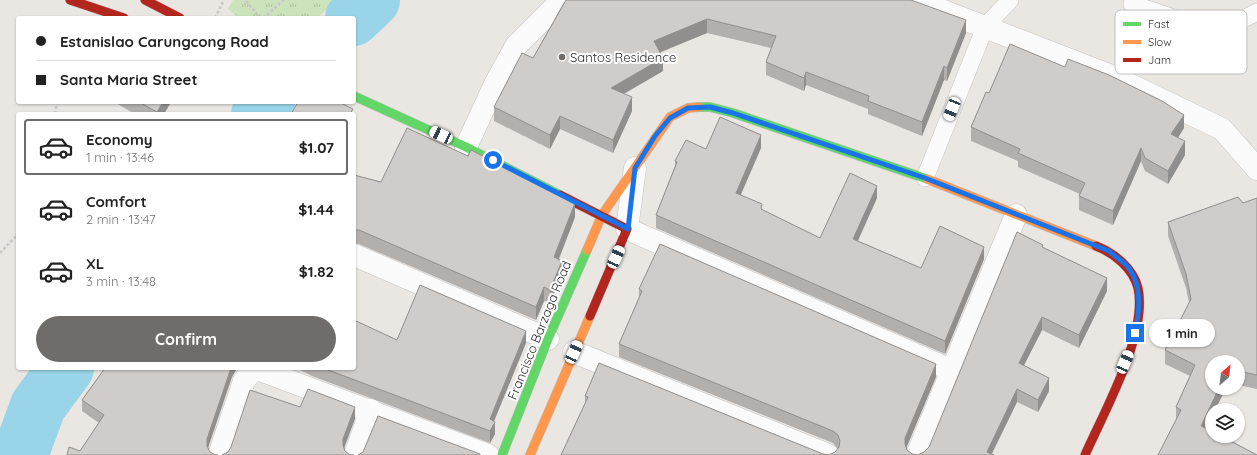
<!DOCTYPE html>
<meta charset="utf-8">
<style>
:root{--surface:#fff;--page:#f2f2f2;--text:#222;--muted:#767676;--line:#e0e0e0;--accent:#6e6d6c}
body{margin:0;font-family:Quicksand,sans-serif;background:var(--page);color:var(--text);height:100vh;display:flex;flex-direction:column;font-size:15px;white-space:nowrap}
*{box-sizing:border-box;margin:0}
p{font-size:13px;color:var(--muted)}
.icon{flex:none;width:22px;height:22px;fill:none;stroke:currentColor;stroke-width:2;stroke-linecap:round;stroke-linejoin:round}
.map{position:relative;flex:1;overflow:hidden}
.panel{position:absolute;left:16px;top:112px;width:340px;height:258px;display:flex;flex-direction:column;background:var(--surface);border-radius:4px;box-shadow:0 1px 3px #0004}
.panel>*{flex:none}
.top-card{position:absolute;left:16px;top:16px;width:340px;height:88px;border-radius:4px;box-shadow:0 1px 3px #0004;display:grid;align-content:center;height:88px;padding:0 20px;background:var(--surface)}
.needle{width:26px;rotate:28deg}
.tools{position:absolute;left:1205px;top:355px;display:grid;gap:8px}
.tools a{display:grid;place-items:center;width:40px;height:40px;border-radius:50%;background:var(--surface);box-shadow:0 1px 3px #0004;font-size:20px}
.end{position:absolute;width:18px;height:18px;margin:-9px;border:5px solid #1a73e8;background:#fff;box-shadow:0 0 0 2px #fff}
.from{border-radius:50%}
.bubble{position:absolute;height:28px;border-radius:14px;background:var(--surface);box-shadow:0 1px 3px #0004;font-size:13px;font-weight:700;line-height:28px;text-align:center}
.car{position:absolute;width:12px;height:24px;margin:-12px -6px;border-radius:5px;box-shadow:0 0 3px 1px #0007;background:linear-gradient(#fff 24%,#345 0 40%,#fff 0 76%,#345 0 86%,#fff 0)}
.top-card b{display:flex;align-items:center;gap:14px;height:38px;font-size:15px}
.top-card b+b{border-top:1px solid var(--line)}
.top-card i{width:10px;height:10px;background:var(--text)}
ul{padding:7px 0 0;list-style:none}
li{display:flex;align-items:center;gap:12px;height:56px;margin:0 8px 6px;padding:0 12px;border:2px solid transparent;border-radius:4px}
li div{flex:1}
li b{display:block;font-size:15px}
li em{font-style:normal;font-weight:700}
li.on{border-color:var(--accent)}
li>.icon{width:36px;height:36px;stroke-width:1.5}
.primary-button{display:flex;gap:8px;margin-top:auto;padding:8px 20px}
.primary-button a{flex:1;height:46px;border-radius:24px;background:var(--accent);color:#fff;font-size:16px;font-weight:700;line-height:46px;text-align:center}
.map>svg:first-child{display:block}
.park{fill:url(#park-tufts)}
.lines{fill:none;stroke-linecap:round;stroke-linejoin:round}
.river{stroke:#99d4e8;stroke-width:56}
.lane-casing{stroke:#c3c2c3;stroke-width:18}
.street-casing{stroke:#c3c2c3;stroke-width:23}
.fast-casing{stroke:#c3c2c3;stroke-width:10}
.slow-casing{stroke:#c3c2c3;stroke-width:10}
.jam-casing{stroke:#c3c2c3;stroke-width:10}
.path{stroke:#c8c8c7;stroke-width:2.5;stroke-dasharray:3 2;stroke-linecap:butt}
.lane{stroke:#fcfbfb;stroke-width:17}
.street{stroke:#fcfbfb;stroke-width:22}
.fast{stroke:#63d668;stroke-width:9}
.slow{stroke:#ff974d;stroke-width:9}
.jam{stroke:#b3261e;stroke-width:9}
.wall{fill:#b2afad}
.shaded-wall{fill:#918f8d}
.building{fill:#cfccc9;stroke:#918f8d}
.route{stroke:#1a73e8;stroke-width:5}
.poi-dot{fill:#6e6d6c;stroke:#fff;stroke-width:1.5}
.labels{text-anchor:middle;dominant-baseline:central;stroke-width:4;stroke-linejoin:round;paint-order:stroke}
.poi-label{font-size:13px;fill:#2c2c2c;stroke:#fff;text-anchor:start}
.street-label{font-size:13px;fill:#2c2c2c;stroke:#fff}
.key{fill:#fff;stroke:#c0c0c0;stroke-width:1}
.key-label{font-size:11px;fill:#2c2c2c}
</style>
<div class="map">
<svg width="1257" height="455" viewBox="0 0 1257 455">
<defs>
<pattern id="park-tufts" width="24" height="20" patternUnits="userSpaceOnUse"><rect width="24" height="20" fill="#cce3bc"/><path d="M3 7l-1-3M5 7V3M7 7l1-3M15 17l-1-3M17 17v-4M19 17l1-3" fill="none" stroke="#afc3a2"/></pattern>
</defs>
<rect width="100%" height="100%" fill="#eae6e2"/>
<path class="park" d="M 233,0 L 337,0 L 317,18 L 239,18 L 228,9 Z"/>
<g class="lines">
<path class="river" d="M 353,18 L 372,0
M 259,114 L 267,102
M 20,455 L 38,406 L 66,368"/>
<defs>
<path id="lane" d="M 1132,4 L 1183,21 L 1232,25 L 1257,12
M 925,178 L 985,27 L 1010,0"/>
<path id="street" d="M 915,0 L 1114,77 L 1222,129 L 1257,169
M 466,147 L 495,84 L 516,46 L 562,0
M 635,168 L 627,229 L 951,370
M 354,255 L 548,339
M 574,352 L 828,455
M 219,455 L 244,381 L 251,372 L 260,370 L 488,455
M 355,455 L 371,410
M 917,455 L 1016,215"/>
<path id="fast" d="M 354,96 L 466,147 L 560,195
M 699,107 L 710,107 L 733,113 L 927,179
M 502,455 L 548,339 L 587,250"/>
<path id="slow" d="M 927,179 L 1096,246
M 587,250 L 602,215 L 670,117 L 688,108 L 699,107
M 530,455 L 590,316"/>
<path id="jam" d="M 70,0 L 124,18
M 145,0 L 180,18
M 560,195 L 627,229 L 590,316
M 1085,455 C 1104,412 1148,334 1138,288 C 1133,268 1114,253 1096,246"/>
</defs>
<use href="#lane" class="lane-casing"/>
<use href="#street" class="street-casing"/>
<use href="#fast" class="fast-casing"/>
<use href="#slow" class="slow-casing"/>
<use href="#jam" class="jam-casing"/>
<path class="path" d="M 246,1 L 260,18
M 215,18 L 224,0
M 263,18 L 284,0
M 55,114 L 57,102
M 0,253 L 18,234"/>
<use href="#lane" class="lane"/>
<use href="#street" class="street"/>
<use href="#fast" class="fast"/>
<use href="#slow" class="slow"/>
<use href="#jam" class="jam"/>
</g>
<path class="wall" d="M 564,2 L 966,33 L 947,81 L 944,80 L 922,136 L 868,114 L 868,109 L 806,85 L 804,91 L 766,75 L 766,62 L 771,48 L 707,33 L 660,52 L 663,71 L 624,94 L 632,111 L 613,153 L 560,129 L 550,149 L 494,121 L 494,107 L 533,58 Z
M 989,93 L 1184,128 L 1178,138 L 1185,155 L 1168,184 L 1145,171 L 1141,161 L 1113,225 L 1079,210 L 1079,196 L 1080,194 L 1018,167 L 1018,161 L 971,141 L 971,127 Z
M 114,102 L 171,102 L 164,114 L 135,114 Z
M 761,148 L 740,195 L 762,210 L 820,238 L 877,198 L 858,241 L 921,268 L 984,259 L 945,354 L 656,228 L 656,215 L 675,166 L 675,161 L 706,149 Z
M 354,175 L 381,182 L 575,217 L 559,259 L 562,274 L 550,303 L 544,301 L 536,320 L 359,244 L 354,243 Z
M 1257,198 L 1257,389 L 1238,385 L 1238,362 L 1212,362 L 1212,388 L 1226,388 L 1215,410 L 1212,410 L 1176,420 L 1176,407 L 1190,376 L 1165,364 L 1165,350 L 1189,303 L 1186,288 L 1168,236 L 1168,222 L 1243,203 Z
M 1043,247 L 1107,291 L 1079,348 L 1042,330 L 1024,365 L 1049,391 L 1038,412 L 1017,402 L 992,454 L 994,455 L 561,455 L 585,404 L 585,396 L 823,454 L 829,455 L 835,452 L 838,449 L 833,443 L 619,357 L 619,344 L 639,298 L 639,289 L 936,377 L 906,448 L 907,450 L 912,454 L 918,455 L 924,452 L 929,447 Z
M 397,340 L 526,343 L 494,421 L 495,434 L 490,443 L 312,376 L 296,368 L 354,368 Z
M 105,368 L 237,368 L 232,377 L 80,451 L 99,423 L 82,411 L 82,400 Z"/>
<path class="shaded-wall" d="M 707,19 L 707,33 L 654,55 L 654,41 Z
M 966,20 L 966,33 L 947,81 L 947,68 Z
M 663,58 L 663,71 L 611,101 L 611,88 Z
M 944,66 L 944,80 L 922,136 L 922,122 Z
M 806,72 L 806,85 L 804,91 L 804,78 Z
M 632,97 L 632,111 L 613,153 L 613,140 Z
M 163,102 L 171,102 L 164,114 L 157,114 L 157,112 Z
M 1184,115 L 1184,128 L 1171,148 L 1171,134 Z
M 560,116 L 560,129 L 550,149 L 550,135 Z
M 761,135 L 761,148 L 736,206 L 736,193 Z
M 1185,141 L 1185,155 L 1168,184 L 1168,171 Z
M 1141,148 L 1141,161 L 1113,225 L 1113,211 Z
M 877,186 L 877,198 L 853,251 L 853,239 Z
M 575,203 L 575,217 L 554,271 L 554,257 Z
M 984,247 L 984,259 L 945,354 L 945,341 Z
M 562,261 L 562,274 L 550,303 L 550,290 Z
M 1107,278 L 1107,291 L 1079,348 L 1079,335 Z
M 544,287 L 544,301 L 536,320 L 536,307 Z
M 1042,317 L 1042,330 L 1019,375 L 1019,363 Z
M 526,331 L 526,343 L 490,431 L 490,419 Z
M 936,364 L 936,377 L 905,451 L 905,438 Z
M 231,368 L 237,368 L 232,377 L 207,451 L 207,439 Z
M 1049,378 L 1049,391 L 1038,412 L 1038,400 Z
M 1219,388 L 1226,388 L 1215,410 L 1212,410 L 1212,417 L 1201,440 L 1201,426 Z
M 1017,389 L 1017,402 L 991,455 L 987,452 Z
M 355,407 L 355,419 L 343,451 L 343,439 Z
M 495,422 L 495,434 L 490,443 L 490,431 Z"/>
<path class="building" d="M 566,0 L 911,0 L 966,20 L 947,68 L 944,66 L 922,122 L 868,101 L 869,96 L 806,72 L 804,78 L 766,62 L 776,36 L 707,19 L 654,41 L 663,58 L 611,88 L 632,97 L 613,140 L 560,116 L 550,135 L 494,107 L 522,53 L 533,58 Z
M 1010,44 L 1065,67 L 1068,59 L 1109,75 L 1162,101 L 1184,115 L 1171,134 L 1185,141 L 1168,171 L 1145,158 L 1141,148 L 1113,211 L 1079,196 L 1085,183 L 1018,153 L 1020,149 L 971,127 L 986,92 L 989,93 Z
M 139,102 L 163,102 L 157,112 Z
M 298,102 L 339,102 L 353,109 L 350,114 L 291,114 Z
M 720,117 L 761,135 L 736,193 L 762,204 L 761,209 L 820,238 L 850,173 L 877,186 L 853,239 L 921,268 L 940,226 L 984,247 L 945,341 L 656,215 L 677,162 L 675,161 L 686,140 L 706,149 Z
M 407,128 L 468,156 L 471,150 L 575,203 L 554,257 L 562,261 L 550,290 L 544,287 L 536,307 L 359,230 L 354,230 L 354,175 L 381,182 Z
M 1238,197 L 1243,203 L 1257,198 L 1257,375 L 1238,371 L 1238,362 L 1212,362 L 1212,388 L 1219,388 L 1201,426 L 1212,431 L 1212,436 L 1221,436 L 1257,455 L 1158,455 L 1181,410 L 1176,407 L 1195,365 L 1165,350 L 1191,299 L 1186,274 L 1168,222 Z
M 1017,232 L 1043,245 L 1042,247 L 1107,278 L 1079,335 L 1042,317 L 1019,363 L 1049,378 L 1038,400 L 1017,389 L 987,452 L 994,455 L 561,455 L 588,397 L 585,396 L 599,363 L 823,454 L 829,455 L 835,452 L 839,447 L 840,441 L 838,435 L 833,431 L 619,344 L 642,291 L 639,289 L 660,244 L 936,364 L 905,438 L 905,444 L 907,450 L 912,454 L 918,455 L 924,452 L 929,447 Z
M 420,285 L 526,331 L 490,419 L 495,422 L 490,431 L 323,368 L 354,368 L 354,320 L 397,340 Z
M 105,368 L 231,368 L 207,439 L 207,446 L 210,452 L 215,455 L 218,455 L 67,455 L 69,447 L 80,451 L 104,415 L 82,400 Z
M 308,389 L 355,407 L 343,439 L 343,445 L 345,451 L 350,455 L 354,455 L 222,455 L 228,452 L 231,447 L 250,390 L 300,407 Z
M 378,416 L 480,454 L 480,455 L 358,455 L 363,452 Z"/>
<g class="lines">
<path class="route" d="M 493,160 L 628,229 L 635,168 L 655,136 L 670,118 L 688,108 L 710,107 L 733,113 L 925,178 L 1109,251 C 1114,256 1121,260 1126,265 C 1143,283 1140,311 1135,333"/>
</g>
<circle class="poi-dot" cx="562" cy="57" r="4"/>
<g class="labels">
<g class="poi-label">
<text x="570" y="57">Santos Residence</text>
</g>
<g class="street-label">
<text transform="translate(539 330) rotate(-68)">Francisco Barzaga Road</text>
</g>
</g>
<rect x="1115" y="10" width="132" height="64" rx="6" class="key"/>
<rect x="1123" y="22" width="18" height="4" fill="#63d668"/>
<rect x="1123" y="40" width="18" height="4" fill="#ff974d"/>
<rect x="1123" y="58" width="18" height="4" fill="#b3261e"/>
<g class="key-label">
<text x="1148" y="28">Fast</text>
<text x="1148" y="46">Slow</text>
<text x="1148" y="64">Jam</text>
</g>
</svg>
<div class="tools">
<a><svg class="needle" viewBox="-14 -14 28 28"><path d="M0-13l5 13h-10z" fill="#e53935"/><path d="M0 13l5-13h-10z" fill="#767676"/></svg></a>
<a><svg class="icon" aria-label="layers" viewBox="0 0 24 24"><path d="M12 4l9 5-9 5-9-5zM3 14l9 5 9-5"/></svg></a>
</div>
<i class="end from" style="left:493px;top:160px"></i>
<i class="end" style="left:1135px;top:333px"></i>
<div class="bubble" style="left:1149px;top:319px;width:66px">1 min</div>
<i class="car" style="left:952px;top:109px;rotate:202deg"></i>
<i class="car" style="left:441px;top:135px;rotate:295deg"></i>
<i class="car" style="left:616px;top:257px;rotate:24deg"></i>
<i class="car" style="left:574px;top:352px;rotate:24deg"></i>
<i class="car" style="left:1125px;top:362px;rotate:23deg"></i>
<div class="top-card">
<b><i class="from"></i>Estanislao Carungcong Road</b>
<b><i></i>Santa Maria Street</b>
</div>
<section class="panel">
<ul>
<li class="on"><svg class="icon" aria-label="car" viewBox="0 0 24 24"><path d="M5 17H2v-5l4-1 3-4h7l3 4 3 1v5h-3M9 17h6M6 11h13"/><circle cx="7" cy="17" r="2"/><circle cx="17" cy="17" r="2"/></svg><div><b>Economy</b><p>1 min · 13:46</p></div><em>$1.07</em></li>
<li><svg class="icon" aria-label="car" viewBox="0 0 24 24"><path d="M5 17H2v-5l4-1 3-4h7l3 4 3 1v5h-3M9 17h6M6 11h13"/><circle cx="7" cy="17" r="2"/><circle cx="17" cy="17" r="2"/></svg><div><b>Comfort</b><p>2 min · 13:47</p></div><em>$1.44</em></li>
<li><svg class="icon" aria-label="car" viewBox="0 0 24 24"><path d="M5 17H2v-5l4-1 3-4h7l3 4 3 1v5h-3M9 17h6M6 11h13"/><circle cx="7" cy="17" r="2"/><circle cx="17" cy="17" r="2"/></svg><div><b>XL</b><p>3 min · 13:48</p></div><em>$1.82</em></li>
</ul>
<div class="primary-button"><a>Confirm</a></div>
</section>
</div>
